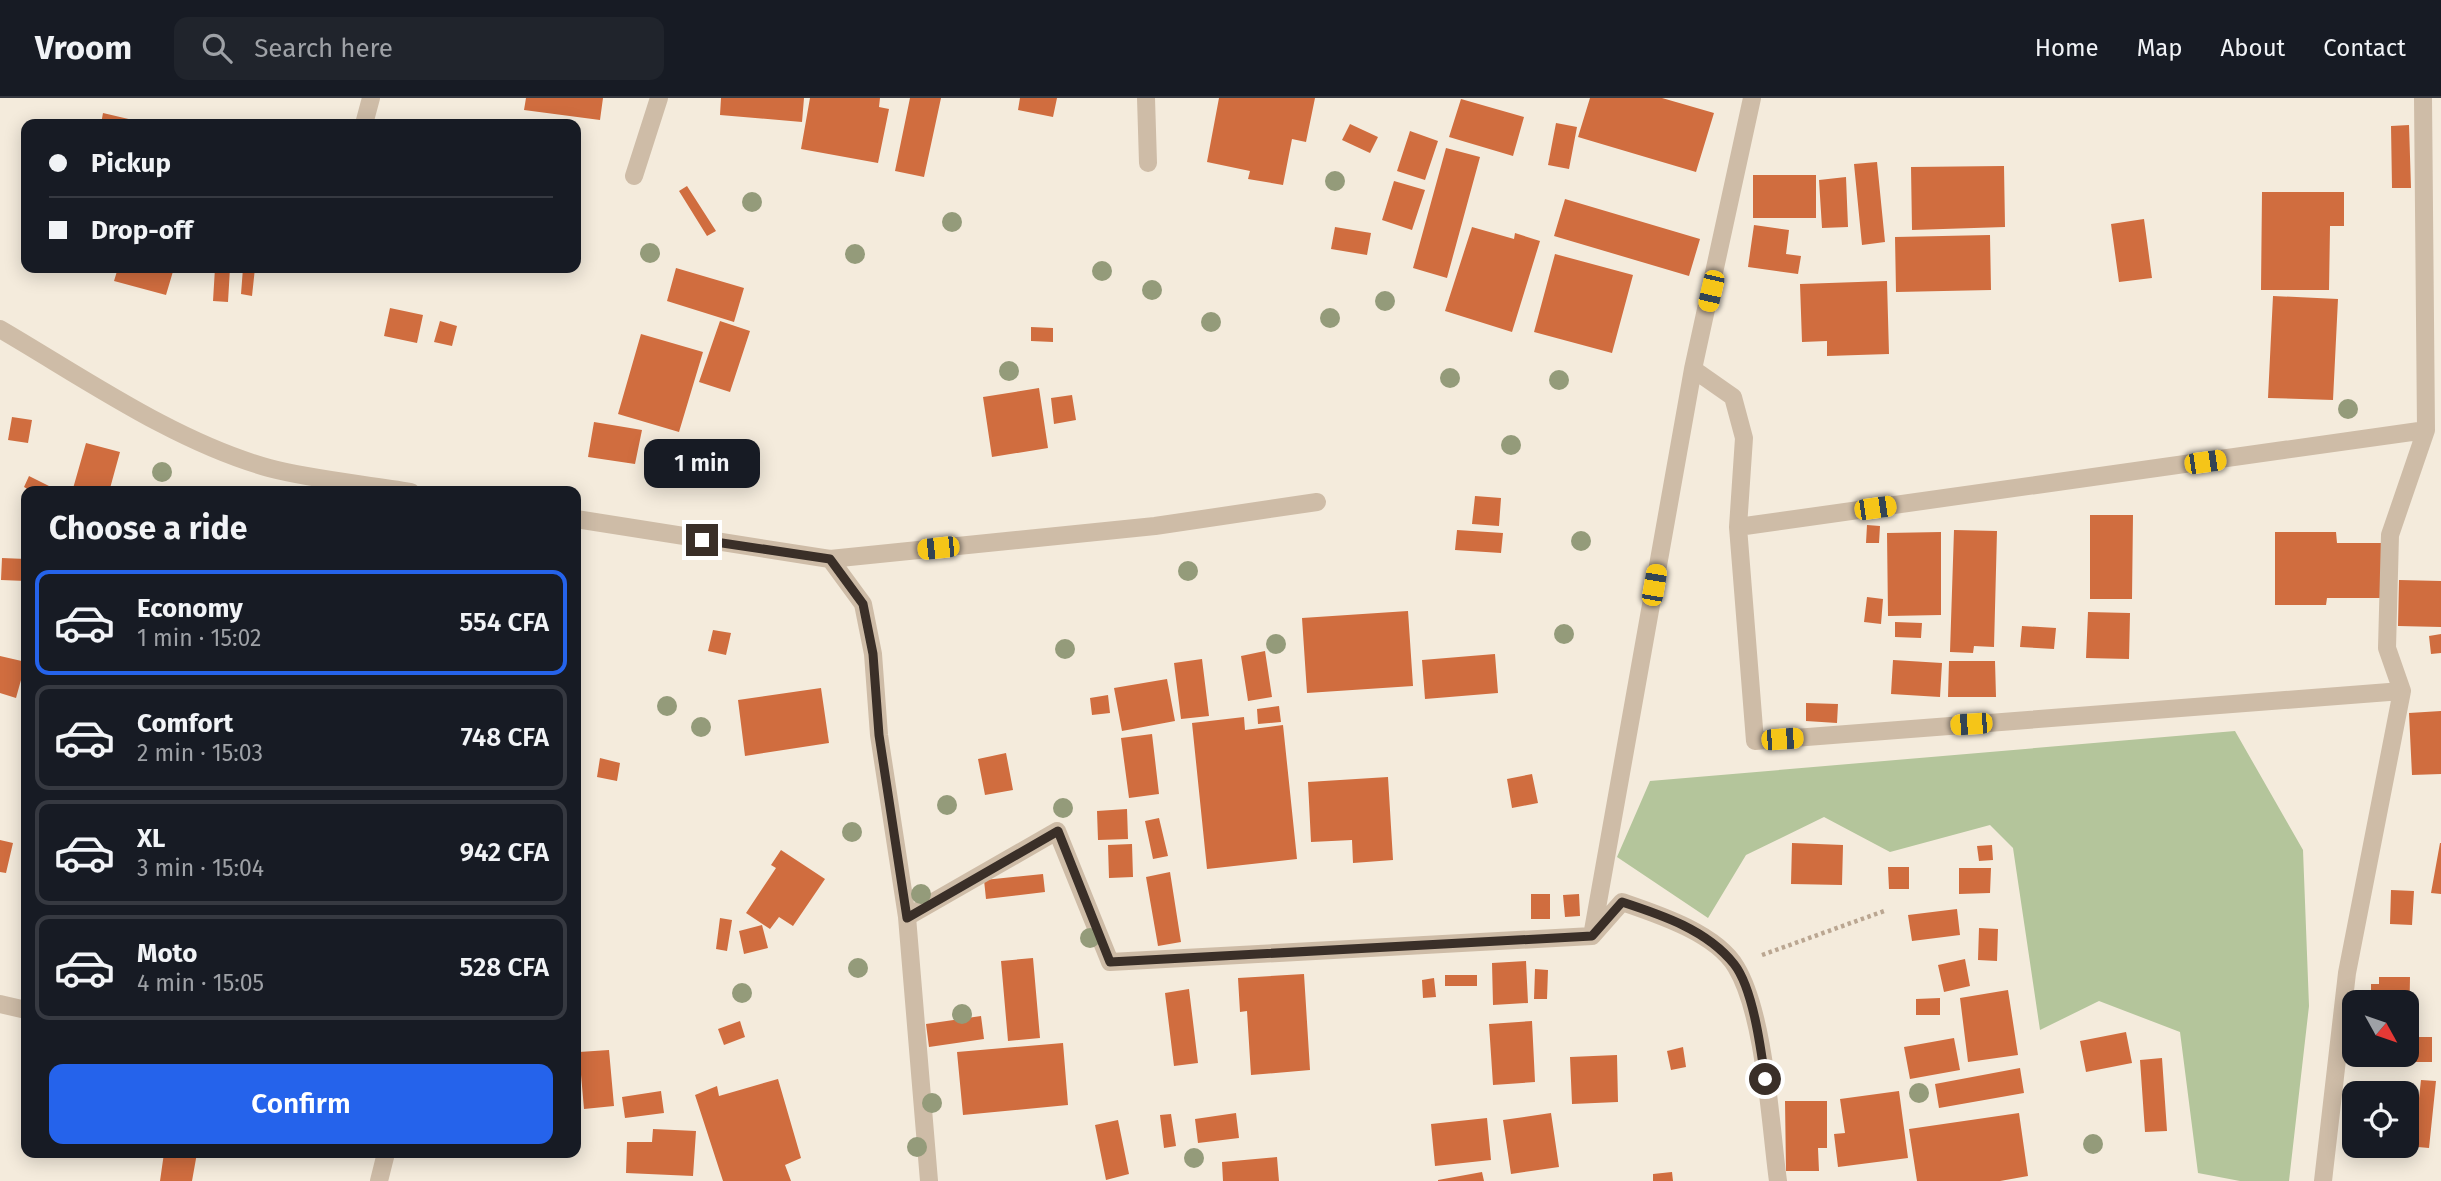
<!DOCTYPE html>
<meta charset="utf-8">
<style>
:root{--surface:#171b24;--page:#20242c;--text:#f1f3f6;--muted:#9ea1a6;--line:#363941;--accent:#2563eb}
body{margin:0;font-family:"Fira Sans",sans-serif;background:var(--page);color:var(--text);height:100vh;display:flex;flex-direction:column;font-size:26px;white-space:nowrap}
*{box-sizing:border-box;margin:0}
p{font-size:23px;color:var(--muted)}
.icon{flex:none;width:38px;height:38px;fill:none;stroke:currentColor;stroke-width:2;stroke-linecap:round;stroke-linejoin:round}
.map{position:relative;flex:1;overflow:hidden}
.side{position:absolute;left:21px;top:388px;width:560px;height:672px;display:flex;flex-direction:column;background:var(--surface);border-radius:14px;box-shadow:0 4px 18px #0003}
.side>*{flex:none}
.top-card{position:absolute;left:21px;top:21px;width:560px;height:154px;border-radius:14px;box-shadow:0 4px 18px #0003;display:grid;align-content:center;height:154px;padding:0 28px;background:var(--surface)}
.needle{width:46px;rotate:130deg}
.tools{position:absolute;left:2342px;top:892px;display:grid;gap:14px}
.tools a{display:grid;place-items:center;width:77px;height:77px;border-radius:14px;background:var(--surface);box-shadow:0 4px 18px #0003;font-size:35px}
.end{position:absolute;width:32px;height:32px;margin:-16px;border:9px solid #3a2f28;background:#fff;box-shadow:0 0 0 4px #fff}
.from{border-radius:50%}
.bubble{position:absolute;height:49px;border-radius:14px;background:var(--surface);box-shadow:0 4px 18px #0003;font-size:23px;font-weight:600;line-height:49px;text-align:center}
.car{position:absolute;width:21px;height:42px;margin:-21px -10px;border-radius:9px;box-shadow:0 0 5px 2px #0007;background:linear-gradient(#f5c518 24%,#345 0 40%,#f5c518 0 76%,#345 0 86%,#f5c518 0)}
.top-card b{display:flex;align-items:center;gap:24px;height:66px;font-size:26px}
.top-card b+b{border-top:2px solid var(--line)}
.top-card i{width:18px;height:18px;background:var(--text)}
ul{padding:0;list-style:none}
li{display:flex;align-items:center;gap:21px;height:105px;margin:0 14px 10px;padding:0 14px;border:4px solid var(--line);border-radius:14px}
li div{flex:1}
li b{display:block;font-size:26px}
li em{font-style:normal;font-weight:600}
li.selected{border-color:var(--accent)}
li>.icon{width:63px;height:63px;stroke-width:1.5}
h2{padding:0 28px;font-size:32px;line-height:84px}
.cta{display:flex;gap:14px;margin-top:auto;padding:14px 28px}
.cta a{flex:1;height:80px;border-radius:14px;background:var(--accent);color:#fff;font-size:28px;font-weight:600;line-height:80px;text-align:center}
header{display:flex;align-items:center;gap:42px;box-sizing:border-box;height:98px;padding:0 35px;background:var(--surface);border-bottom:2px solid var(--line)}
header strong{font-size:33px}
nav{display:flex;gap:38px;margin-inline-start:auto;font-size:24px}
.search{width:490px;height:63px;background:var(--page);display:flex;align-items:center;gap:18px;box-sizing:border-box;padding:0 24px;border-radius:14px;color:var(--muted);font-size:26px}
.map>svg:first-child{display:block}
.green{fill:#b4c59b}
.building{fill:#d06d3f}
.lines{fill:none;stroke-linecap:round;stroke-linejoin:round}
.path{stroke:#baa691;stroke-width:4.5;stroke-dasharray:3.5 3.5;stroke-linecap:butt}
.minor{stroke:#cebca7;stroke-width:18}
.tree{fill:#949b7a}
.route{stroke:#3a2f28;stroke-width:9}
</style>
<header>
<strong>Vroom</strong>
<div class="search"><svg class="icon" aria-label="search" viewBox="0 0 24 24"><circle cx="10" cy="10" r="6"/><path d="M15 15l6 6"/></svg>Search here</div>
<nav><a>Home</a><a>Map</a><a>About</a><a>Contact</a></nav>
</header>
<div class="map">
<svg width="2441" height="1083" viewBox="0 0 2441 1083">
<rect width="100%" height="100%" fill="#f4ebdc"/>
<path class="green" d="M 2235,633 L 2303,752 L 2309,908 L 2289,1083 L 2240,1083 L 2198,1075 L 2180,934 L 2099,903 L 2040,932 L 2013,750 L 1990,727 L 1890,754 L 1824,719 L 1746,757 L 1708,820 L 1617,759 L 1650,683 Z"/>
<path class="building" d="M 526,0 L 603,0 L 600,22 L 524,12 Z
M 721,0 L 804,0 L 802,24 L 720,17 Z
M 810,0 L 880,0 L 879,9 L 889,11 L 878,65 L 801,51 Z
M 910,0 L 941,0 L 924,79 L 895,73 Z
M 1020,0 L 1057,0 L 1053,19 L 1018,12 Z
M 1219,0 L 1315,0 L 1306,44 L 1292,41 L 1283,87 L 1248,81 L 1250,73 L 1207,64 Z
M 1590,0 L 1662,0 L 1714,15 L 1696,74 L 1578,39 Z
M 1461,1 L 1524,19 L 1513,58 L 1449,39 Z
M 103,15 L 137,23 L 136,26 L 101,26 Z
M 1556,25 L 1577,29 L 1569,71 L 1548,67 Z
M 1350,26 L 1378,39 L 1370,55 L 1342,42 Z
M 2409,27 L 2411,90 L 2392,90 L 2391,28 Z
M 1410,33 L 1438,43 L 1425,82 L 1397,73 Z
M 1446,50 L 1480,59 L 1447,180 L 1413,170 Z
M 1877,64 L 1885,144 L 1862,147 L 1854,66 Z
M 2004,68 L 2005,129 L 1912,132 L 1911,69 Z
M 1753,77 L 1816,77 L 1816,120 L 1753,120 Z
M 1846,79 L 1848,129 L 1822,130 L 1819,82 Z
M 1394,83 L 1425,92 L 1412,132 L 1382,122 Z
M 687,88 L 716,133 L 707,138 L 679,93 Z
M 2262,94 L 2344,94 L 2344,128 L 2330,128 L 2329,192 L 2261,192 Z
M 1565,101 L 1700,141 L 1689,178 L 1554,138 Z
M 2144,121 L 2152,180 L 2119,184 L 2111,126 Z
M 1754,127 L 1789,132 L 1786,156 L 1801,158 L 1798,176 L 1748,169 Z
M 1335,129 L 1371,135 L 1367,157 L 1331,151 Z
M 1472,129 L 1514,141 L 1515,135 L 1540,143 L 1512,234 L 1445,213 Z
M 1990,137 L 1991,192 L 1896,194 L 1895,139 Z
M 1555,156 L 1633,177 L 1612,255 L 1534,234 Z
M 118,170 L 174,170 L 166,197 L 114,183 Z
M 215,170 L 230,170 L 228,204 L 213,203 Z
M 243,170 L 255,170 L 252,198 L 241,196 Z
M 676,170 L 744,190 L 734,224 L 667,203 Z
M 1887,183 L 1889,256 L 1827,258 L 1827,243 L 1802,244 L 1800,186 Z
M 2273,198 L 2338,201 L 2333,302 L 2268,300 Z
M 390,210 L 423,217 L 417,245 L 384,238 Z
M 440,223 L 457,228 L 452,248 L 434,244 Z
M 720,223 L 750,233 L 730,294 L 699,284 Z
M 1031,229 L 1053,230 L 1053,244 L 1031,243 Z
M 641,236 L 703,254 L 679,334 L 618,316 Z
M 1039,290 L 1048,350 L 992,359 L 983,299 Z
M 1072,297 L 1076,322 L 1054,326 L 1051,300 Z
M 12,319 L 32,322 L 28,345 L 8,342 Z
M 594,324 L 642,332 L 635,366 L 588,359 Z
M 86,345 L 120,354 L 109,394 L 72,394 Z
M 29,378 L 55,391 L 53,394 L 33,394 L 24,389 Z
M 1475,398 L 1501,400 L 1499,428 L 1472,426 Z
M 2090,417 L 2133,417 L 2132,501 L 2090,501 Z
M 1867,427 L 1880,428 L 1879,445 L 1866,445 Z
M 1457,432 L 1503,435 L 1501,455 L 1455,452 Z
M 1954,432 L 1997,433 L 1994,549 L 1974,548 L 1973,555 L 1950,554 Z
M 1941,434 L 1941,517 L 1888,518 L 1887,435 Z
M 2275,434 L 2336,434 L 2337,445 L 2382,445 L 2381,500 L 2327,500 L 2326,507 L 2275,507 Z
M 2,460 L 26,461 L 26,483 L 1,482 Z
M 2399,482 L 2441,483 L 2441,529 L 2398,528 Z
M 1867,499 L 1883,501 L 1881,526 L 1864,524 Z
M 1408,513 L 1413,588 L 1307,595 L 1302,520 Z
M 2088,514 L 2130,515 L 2129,561 L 2086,560 Z
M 1895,524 L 1922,525 L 1921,540 L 1895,539 Z
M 2022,528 L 2056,530 L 2054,551 L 2020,549 Z
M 713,532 L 731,535 L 726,557 L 708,553 Z
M 2441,536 L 2441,555 L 2431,556 L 2429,538 Z
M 1265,553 L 1272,599 L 1248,603 L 1241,558 Z
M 1495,556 L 1498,595 L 1425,601 L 1422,562 Z
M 0,558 L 26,564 L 16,600 L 0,595 Z
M 1202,561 L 1209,618 L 1181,621 L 1174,565 Z
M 1893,562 L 1942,565 L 1940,599 L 1891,596 Z
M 1949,563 L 1995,563 L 1996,599 L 1948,599 Z
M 1167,581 L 1175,623 L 1122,633 L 1114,590 Z
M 821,590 L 829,645 L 745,658 L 738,602 Z
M 1108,597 L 1110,615 L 1092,617 L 1090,600 Z
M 1806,605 L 1838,606 L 1837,625 L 1806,623 Z
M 1279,608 L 1281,624 L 1258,626 L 1257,611 Z
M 2441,613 L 2441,676 L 2412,677 L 2409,615 Z
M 1244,619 L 1245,632 L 1283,627 L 1297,761 L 1207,771 L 1192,625 Z
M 1152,636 L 1159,696 L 1129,700 L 1121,640 Z
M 1006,655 L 1013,692 L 985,697 L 978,661 Z
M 600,660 L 620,665 L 617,683 L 597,679 Z
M 1532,676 L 1538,705 L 1512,710 L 1507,681 Z
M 1388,679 L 1393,762 L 1353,765 L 1352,742 L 1311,744 L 1308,684 Z
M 1127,711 L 1128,741 L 1098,742 L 1097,713 Z
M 1159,720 L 1168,758 L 1153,761 L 1145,723 Z
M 0,742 L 13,745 L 6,775 L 0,774 Z
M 1792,745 L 1843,747 L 1842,787 L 1791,786 Z
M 2440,745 L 2441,745 L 2441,796 L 2431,795 Z
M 1132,746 L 1133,779 L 1109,780 L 1108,747 Z
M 1992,747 L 1993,762 L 1979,763 L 1977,748 Z
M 781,752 L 825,781 L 793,828 L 779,819 L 770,831 L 746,815 L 776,770 L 771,767 Z
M 1888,769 L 1909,769 L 1909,791 L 1889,791 Z
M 1959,770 L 1991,770 L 1990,795 L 1959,796 Z
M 1170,774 L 1181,844 L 1158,848 L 1146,779 Z
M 1043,776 L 1045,794 L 986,801 L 984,782 Z
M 2391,792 L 2414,793 L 2412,827 L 2390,826 Z
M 1531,796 L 1550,796 L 1550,821 L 1531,821 Z
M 1579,796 L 1580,818 L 1565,819 L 1563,797 Z
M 1957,811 L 1960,837 L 1912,843 L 1908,817 Z
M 720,820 L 732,822 L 727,853 L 716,851 Z
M 762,827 L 768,850 L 744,856 L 739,833 Z
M 1979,830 L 1998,831 L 1997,863 L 1978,862 Z
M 1033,860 L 1040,940 L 1008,943 L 1001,863 Z
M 1965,861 L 1970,888 L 1944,894 L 1938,867 Z
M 1526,863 L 1528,905 L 1493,907 L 1492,865 Z
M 1535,871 L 1548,872 L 1547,901 L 1534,901 Z
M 1304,876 L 1310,972 L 1251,977 L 1247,913 L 1240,914 L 1238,880 Z
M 1445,877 L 1477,877 L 1477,888 L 1445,888 Z
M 2379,879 L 2410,879 L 2409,933 L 2406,932 L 2406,905 L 2371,905 L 2371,886 L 2379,886 Z
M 1434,880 L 1436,899 L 1423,900 L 1422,882 Z
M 1189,891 L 1198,965 L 1174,968 L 1165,895 Z
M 2008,892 L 2018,957 L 1968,964 L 1960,900 Z
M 1940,900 L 1940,917 L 1916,917 L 1916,901 Z
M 981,918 L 984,941 L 929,949 L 926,926 Z
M 740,923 L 745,939 L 724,947 L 718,931 Z
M 1532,923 L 1535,984 L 1493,987 L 1489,926 Z
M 2126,934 L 2132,965 L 2086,974 L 2080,943 Z
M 2406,939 L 2432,939 L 2432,964 L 2375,964 L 2375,957 L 2406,957 Z
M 1954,940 L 1960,972 L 1910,981 L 1904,949 Z
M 1063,945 L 1068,1007 L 963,1017 L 957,954 Z
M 1683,949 L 1686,969 L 1671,972 L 1667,953 Z
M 609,952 L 614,1008 L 584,1011 L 579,954 Z
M 1617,957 L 1618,1004 L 1572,1006 L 1570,959 Z
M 2162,960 L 2167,1033 L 2145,1034 L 2140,962 Z
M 2020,970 L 2024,995 L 1939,1010 L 1935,986 Z
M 778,981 L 801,1060 L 785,1067 L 791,1083 L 723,1083 L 695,997 L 717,988 L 719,998 Z
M 2421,982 L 2436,983 L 2429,1050 L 2407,1048 L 2411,1009 L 2418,1009 Z
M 2351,985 L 2409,987 L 2408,996 L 2354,996 L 2354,1045 L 2348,1045 Z
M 661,993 L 664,1015 L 625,1020 L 622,999 Z
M 1899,993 L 1908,1060 L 1838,1069 L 1834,1036 L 1845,1035 L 1840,1001 Z
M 1785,1003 L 1827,1003 L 1827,1050 L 1818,1050 L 1819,1073 L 1786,1073 Z
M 1236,1015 L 1239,1040 L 1198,1045 L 1195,1021 Z
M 1551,1015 L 1559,1069 L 1511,1076 L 1503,1022 Z
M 2019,1015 L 2028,1078 L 2000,1083 L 1917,1083 L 1909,1031 Z
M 1171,1016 L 1176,1048 L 1164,1050 L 1160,1017 Z
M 1487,1020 L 1491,1062 L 1435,1068 L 1431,1026 Z
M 1118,1022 L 1129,1076 L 1106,1082 L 1095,1027 Z
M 653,1031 L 696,1033 L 693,1078 L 626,1075 L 627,1044 L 652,1044 Z
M 164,1055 L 197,1055 L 192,1083 L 160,1083 Z
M 1277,1059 L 1279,1083 L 1223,1083 L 1222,1064 Z
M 1482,1074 L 1484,1083 L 1438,1083 L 1438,1082 Z
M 1672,1074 L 1673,1083 L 1653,1083 L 1653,1076 Z"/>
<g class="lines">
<path class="path" d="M 1762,857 L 1887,812"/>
<path class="minor" d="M 1146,0 L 1148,65
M 364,26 L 371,0
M 634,78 L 659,0
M 0,231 C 84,280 175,344 269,370 C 315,382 365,386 411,394
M 1693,271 L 1733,299 L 1744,340 L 1738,429 L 2426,332
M 576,421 L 830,461 L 863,506 L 873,556 L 879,637 L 907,819 L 929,1083
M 1738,429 L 1755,643 L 2402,593 L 2347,875 L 2323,1083
M 830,461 L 1155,428 L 1317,404
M 2402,593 L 2387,550 L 2390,437 L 2426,332 L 2423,0
M 907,819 L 1057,733 L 1110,864 L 1592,838 L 1622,804 C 1657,816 1716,835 1736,869 C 1765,917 1770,1025 1778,1083
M 1592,838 L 1693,271 L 1752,0
M 0,906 L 26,912
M 379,1083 L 386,1055"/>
</g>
<g class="tree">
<circle cx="1335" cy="83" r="10"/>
<circle cx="752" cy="104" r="10"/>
<circle cx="952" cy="124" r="10"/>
<circle cx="650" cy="155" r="10"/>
<circle cx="855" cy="156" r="10"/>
<circle cx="1102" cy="173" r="10"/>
<circle cx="1152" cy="192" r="10"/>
<circle cx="1385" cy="203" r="10"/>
<circle cx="1330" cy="220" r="10"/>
<circle cx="1211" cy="224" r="10"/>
<circle cx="1009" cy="273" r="10"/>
<circle cx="1450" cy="280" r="10"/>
<circle cx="1559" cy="282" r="10"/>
<circle cx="2348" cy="311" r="10"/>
<circle cx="1511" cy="347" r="10"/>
<circle cx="162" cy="374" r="10"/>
<circle cx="1581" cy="443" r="10"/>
<circle cx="1188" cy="473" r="10"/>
<circle cx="1564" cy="536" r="10"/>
<circle cx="1276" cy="546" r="10"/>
<circle cx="1065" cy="551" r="10"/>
<circle cx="667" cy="608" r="10"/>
<circle cx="701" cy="629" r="10"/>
<circle cx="947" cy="707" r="10"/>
<circle cx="1063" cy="710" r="10"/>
<circle cx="852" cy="734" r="10"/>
<circle cx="921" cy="796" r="10"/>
<circle cx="1090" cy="840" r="10"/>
<circle cx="858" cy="870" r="10"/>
<circle cx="742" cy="895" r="10"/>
<circle cx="962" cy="916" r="10"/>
<circle cx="1919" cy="995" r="10"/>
<circle cx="932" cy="1005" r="10"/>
<circle cx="2093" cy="1046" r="10"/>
<circle cx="917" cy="1049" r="10"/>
<circle cx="1194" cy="1060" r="10"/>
</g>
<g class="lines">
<path class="route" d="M 702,442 L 830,461 L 863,506 L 873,556 L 879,637 L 907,820 L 1058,733 L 1110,864 L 1592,838 L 1622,804 C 1662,817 1707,832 1734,866 C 1753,890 1761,951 1765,981"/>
</g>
</svg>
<div class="tools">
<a><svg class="needle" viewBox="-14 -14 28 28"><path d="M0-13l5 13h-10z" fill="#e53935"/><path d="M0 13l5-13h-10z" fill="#9ea1a6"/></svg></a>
<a><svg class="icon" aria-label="locate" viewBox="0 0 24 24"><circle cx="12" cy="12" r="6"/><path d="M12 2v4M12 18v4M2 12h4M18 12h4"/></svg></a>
</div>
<i class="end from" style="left:1765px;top:981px"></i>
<i class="end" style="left:702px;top:442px"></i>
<div class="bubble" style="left:644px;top:341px;width:116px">1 min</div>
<i class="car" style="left:1711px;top:193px;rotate:193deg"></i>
<i class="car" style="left:2205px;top:364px;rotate:82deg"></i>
<i class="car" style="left:1875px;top:410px;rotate:82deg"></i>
<i class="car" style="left:938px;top:450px;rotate:264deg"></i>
<i class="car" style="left:1654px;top:487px;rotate:10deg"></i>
<i class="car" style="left:1971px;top:626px;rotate:266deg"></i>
<i class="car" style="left:1782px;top:641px;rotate:86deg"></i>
<div class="top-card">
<b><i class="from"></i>Pickup</b>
<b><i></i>Drop-off</b>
</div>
<section class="side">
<h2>Choose a ride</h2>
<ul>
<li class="selected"><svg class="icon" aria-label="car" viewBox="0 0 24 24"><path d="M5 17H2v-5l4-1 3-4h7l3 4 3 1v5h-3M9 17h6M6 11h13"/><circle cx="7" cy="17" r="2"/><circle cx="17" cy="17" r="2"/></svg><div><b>Economy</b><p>1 min · 15:02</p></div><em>554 CFA</em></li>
<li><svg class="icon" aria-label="car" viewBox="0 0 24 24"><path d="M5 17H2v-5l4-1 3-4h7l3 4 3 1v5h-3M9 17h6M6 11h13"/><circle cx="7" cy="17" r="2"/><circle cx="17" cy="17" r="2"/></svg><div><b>Comfort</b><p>2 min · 15:03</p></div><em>748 CFA</em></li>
<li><svg class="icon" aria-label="car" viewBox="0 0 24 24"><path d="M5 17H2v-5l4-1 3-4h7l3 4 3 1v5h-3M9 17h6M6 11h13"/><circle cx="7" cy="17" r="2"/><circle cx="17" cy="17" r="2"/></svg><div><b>XL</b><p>3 min · 15:04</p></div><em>942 CFA</em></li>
<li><svg class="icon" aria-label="car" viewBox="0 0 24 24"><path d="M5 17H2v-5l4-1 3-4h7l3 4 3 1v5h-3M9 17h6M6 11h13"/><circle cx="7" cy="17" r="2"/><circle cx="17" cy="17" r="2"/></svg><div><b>Moto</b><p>4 min · 15:05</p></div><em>528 CFA</em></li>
</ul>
<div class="cta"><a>Confirm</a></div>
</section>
</div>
